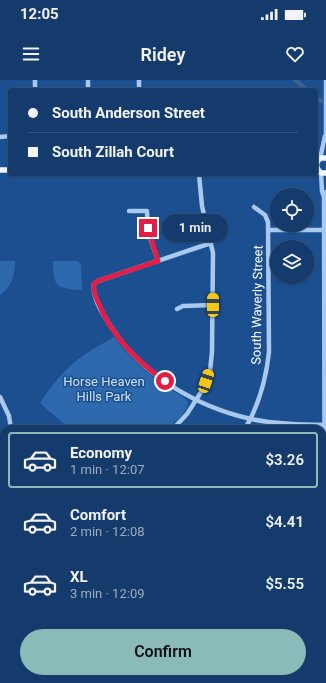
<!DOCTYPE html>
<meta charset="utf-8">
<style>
:root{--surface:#143b6b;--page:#1d4271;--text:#f1f3f6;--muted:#9dadc1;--line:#33557e;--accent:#8bbbb9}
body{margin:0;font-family:Roboto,sans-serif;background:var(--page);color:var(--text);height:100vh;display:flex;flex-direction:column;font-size:15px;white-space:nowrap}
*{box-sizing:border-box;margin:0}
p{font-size:13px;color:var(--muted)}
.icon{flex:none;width:22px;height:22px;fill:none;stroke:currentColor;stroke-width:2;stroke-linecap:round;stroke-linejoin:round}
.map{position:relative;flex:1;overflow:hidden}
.side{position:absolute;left:0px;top:345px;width:326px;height:258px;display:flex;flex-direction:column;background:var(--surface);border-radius:12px 12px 0 0;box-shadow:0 1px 3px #0004,0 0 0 1px var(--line)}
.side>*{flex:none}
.top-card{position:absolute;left:8px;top:8px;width:310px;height:88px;border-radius:4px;box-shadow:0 1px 3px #0004,0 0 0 1px var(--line);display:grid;align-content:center;height:88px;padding:0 20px;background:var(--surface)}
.buttons{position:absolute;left:270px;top:108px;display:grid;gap:8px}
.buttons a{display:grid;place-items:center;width:44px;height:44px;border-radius:50%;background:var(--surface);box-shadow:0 1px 3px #0004,0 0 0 1px var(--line);font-size:20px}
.end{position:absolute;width:18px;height:18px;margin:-9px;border:5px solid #e11d48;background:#fff;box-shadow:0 0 0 2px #fff}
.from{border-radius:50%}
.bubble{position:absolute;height:28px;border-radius:14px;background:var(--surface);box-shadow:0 1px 3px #0004,0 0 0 1px var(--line);font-size:13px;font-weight:600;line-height:28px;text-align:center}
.car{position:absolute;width:12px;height:24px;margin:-12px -6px;border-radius:5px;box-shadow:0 0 3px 1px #0007;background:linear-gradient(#f5c518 24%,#345 0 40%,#f5c518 0 76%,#345 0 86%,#f5c518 0)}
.top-card b{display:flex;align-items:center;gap:14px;height:38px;font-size:15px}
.top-card b+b{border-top:1px solid var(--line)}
.top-card i{width:10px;height:10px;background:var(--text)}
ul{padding:7px 0 0;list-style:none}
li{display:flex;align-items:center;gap:12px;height:56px;margin:0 8px 6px;padding:0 12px;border:2px solid transparent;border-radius:4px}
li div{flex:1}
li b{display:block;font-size:15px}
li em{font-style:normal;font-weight:600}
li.current{border-color:var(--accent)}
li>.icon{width:36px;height:36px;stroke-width:1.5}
.primary-button{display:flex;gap:8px;margin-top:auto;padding:8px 20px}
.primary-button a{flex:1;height:46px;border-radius:24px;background:var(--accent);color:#111;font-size:16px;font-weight:600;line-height:46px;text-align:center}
.status{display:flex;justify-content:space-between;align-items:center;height:28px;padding:0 20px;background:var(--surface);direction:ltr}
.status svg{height:11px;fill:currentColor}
header{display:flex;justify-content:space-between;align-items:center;height:52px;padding:0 20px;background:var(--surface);font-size:18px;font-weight:600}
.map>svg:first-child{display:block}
.green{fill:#2e69ad}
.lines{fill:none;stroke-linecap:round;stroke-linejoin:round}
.canal{stroke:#3c6290;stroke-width:4.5}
.minor{stroke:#a9c9ee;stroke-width:4.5}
.major{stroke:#f0f6ff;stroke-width:5.5}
.route{stroke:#e11d48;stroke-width:5}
.labels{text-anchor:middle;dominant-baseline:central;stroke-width:3;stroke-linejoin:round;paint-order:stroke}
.street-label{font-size:13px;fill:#fff;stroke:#1b4f8f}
.park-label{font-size:13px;fill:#cfe3fa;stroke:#1b4f8f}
</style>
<div class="status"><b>12:05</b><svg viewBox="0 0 49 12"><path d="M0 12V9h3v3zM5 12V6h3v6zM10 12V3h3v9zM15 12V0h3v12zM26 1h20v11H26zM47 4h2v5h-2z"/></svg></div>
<header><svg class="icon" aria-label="menu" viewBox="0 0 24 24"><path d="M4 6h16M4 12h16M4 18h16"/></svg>Ridey<svg class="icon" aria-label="heart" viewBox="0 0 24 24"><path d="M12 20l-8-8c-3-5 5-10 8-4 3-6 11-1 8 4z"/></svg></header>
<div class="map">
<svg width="326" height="603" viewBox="0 0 326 603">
<rect width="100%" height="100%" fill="#1b4f8f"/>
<path class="green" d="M 0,181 L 15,181 C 15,195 12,206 0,215 Z
M 53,181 L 78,181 L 81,185 L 82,210 C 56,209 53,206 53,181 Z
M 114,257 C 127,275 142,289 160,302 C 167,307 183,316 188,322 C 188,332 174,343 167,349 L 70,349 L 40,323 C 63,288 78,277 114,257 Z
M 0,488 L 4,488 L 4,504 L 0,507 Z"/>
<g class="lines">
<path class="canal" d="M 295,0 L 307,10
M 316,17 L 321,21"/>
<path class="minor" d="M 88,0 L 88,10
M 326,0 L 326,60
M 35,10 L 35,0
M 139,10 L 139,0
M 0,57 L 10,56
M 320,79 L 325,56
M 321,92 L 322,111 L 324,117
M 129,131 L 147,131 L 148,151 L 158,181
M 269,150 L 326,150
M 211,163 L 98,201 L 94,204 C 92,219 104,236 112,248 C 142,295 197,327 251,339 C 275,344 301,345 326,345
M 177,229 L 183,226 L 213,225
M 0,317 L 9,336 L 11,349
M 173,349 L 187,334 L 203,309 L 210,291 L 212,272 L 213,173 L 202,126 L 199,94
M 245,349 C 259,325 266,300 269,272 L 268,142 L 265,135 L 254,127
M 0,412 L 4,412
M 0,512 L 4,510
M 0,602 L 181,603
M 325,603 L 324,117 L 326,112"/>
<path class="major" d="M 0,90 L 10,90
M 316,90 L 322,93 L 326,93
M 319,91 C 315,86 316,81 321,78 L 326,78"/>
</g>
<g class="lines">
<path class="route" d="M 148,148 L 158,181 L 98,201 L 94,204 C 93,211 96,218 99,224 C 111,255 138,282 165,301"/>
</g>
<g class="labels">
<g class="street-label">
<text transform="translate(257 225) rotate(-89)">South Waverly Street</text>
</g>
<g class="park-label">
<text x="104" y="301">Horse Heaven<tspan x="104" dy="15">Hills Park</tspan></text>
</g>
</g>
</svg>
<div class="buttons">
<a><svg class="icon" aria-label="locate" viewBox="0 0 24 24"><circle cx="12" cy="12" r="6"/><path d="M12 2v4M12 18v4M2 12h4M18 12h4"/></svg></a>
<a><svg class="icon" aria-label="layers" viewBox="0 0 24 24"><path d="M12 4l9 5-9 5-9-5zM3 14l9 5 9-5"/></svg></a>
</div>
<i class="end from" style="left:165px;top:301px"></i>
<i class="end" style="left:148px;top:148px"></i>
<div class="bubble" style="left:162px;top:134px;width:66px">1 min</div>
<i class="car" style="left:213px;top:225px;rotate:0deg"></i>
<i class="car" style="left:206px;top:301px;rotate:18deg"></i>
<div class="top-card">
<b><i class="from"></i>South Anderson Street</b>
<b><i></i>South Zillah Court</b>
</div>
<section class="side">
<ul>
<li class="current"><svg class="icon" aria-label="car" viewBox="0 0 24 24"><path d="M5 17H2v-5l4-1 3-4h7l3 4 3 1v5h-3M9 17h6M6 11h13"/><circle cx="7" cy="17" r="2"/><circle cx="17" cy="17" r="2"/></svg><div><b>Economy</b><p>1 min · 12:07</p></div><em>$3.26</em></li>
<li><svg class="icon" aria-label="car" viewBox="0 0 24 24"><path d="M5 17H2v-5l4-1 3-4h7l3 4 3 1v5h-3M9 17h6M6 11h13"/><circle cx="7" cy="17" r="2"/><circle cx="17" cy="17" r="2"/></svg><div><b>Comfort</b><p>2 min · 12:08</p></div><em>$4.41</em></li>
<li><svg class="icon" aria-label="car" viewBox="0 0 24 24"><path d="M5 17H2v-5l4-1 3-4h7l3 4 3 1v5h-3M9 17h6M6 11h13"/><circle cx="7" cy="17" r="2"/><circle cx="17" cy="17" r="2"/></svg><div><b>XL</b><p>3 min · 12:09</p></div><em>$5.55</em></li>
</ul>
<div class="primary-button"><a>Confirm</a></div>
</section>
</div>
